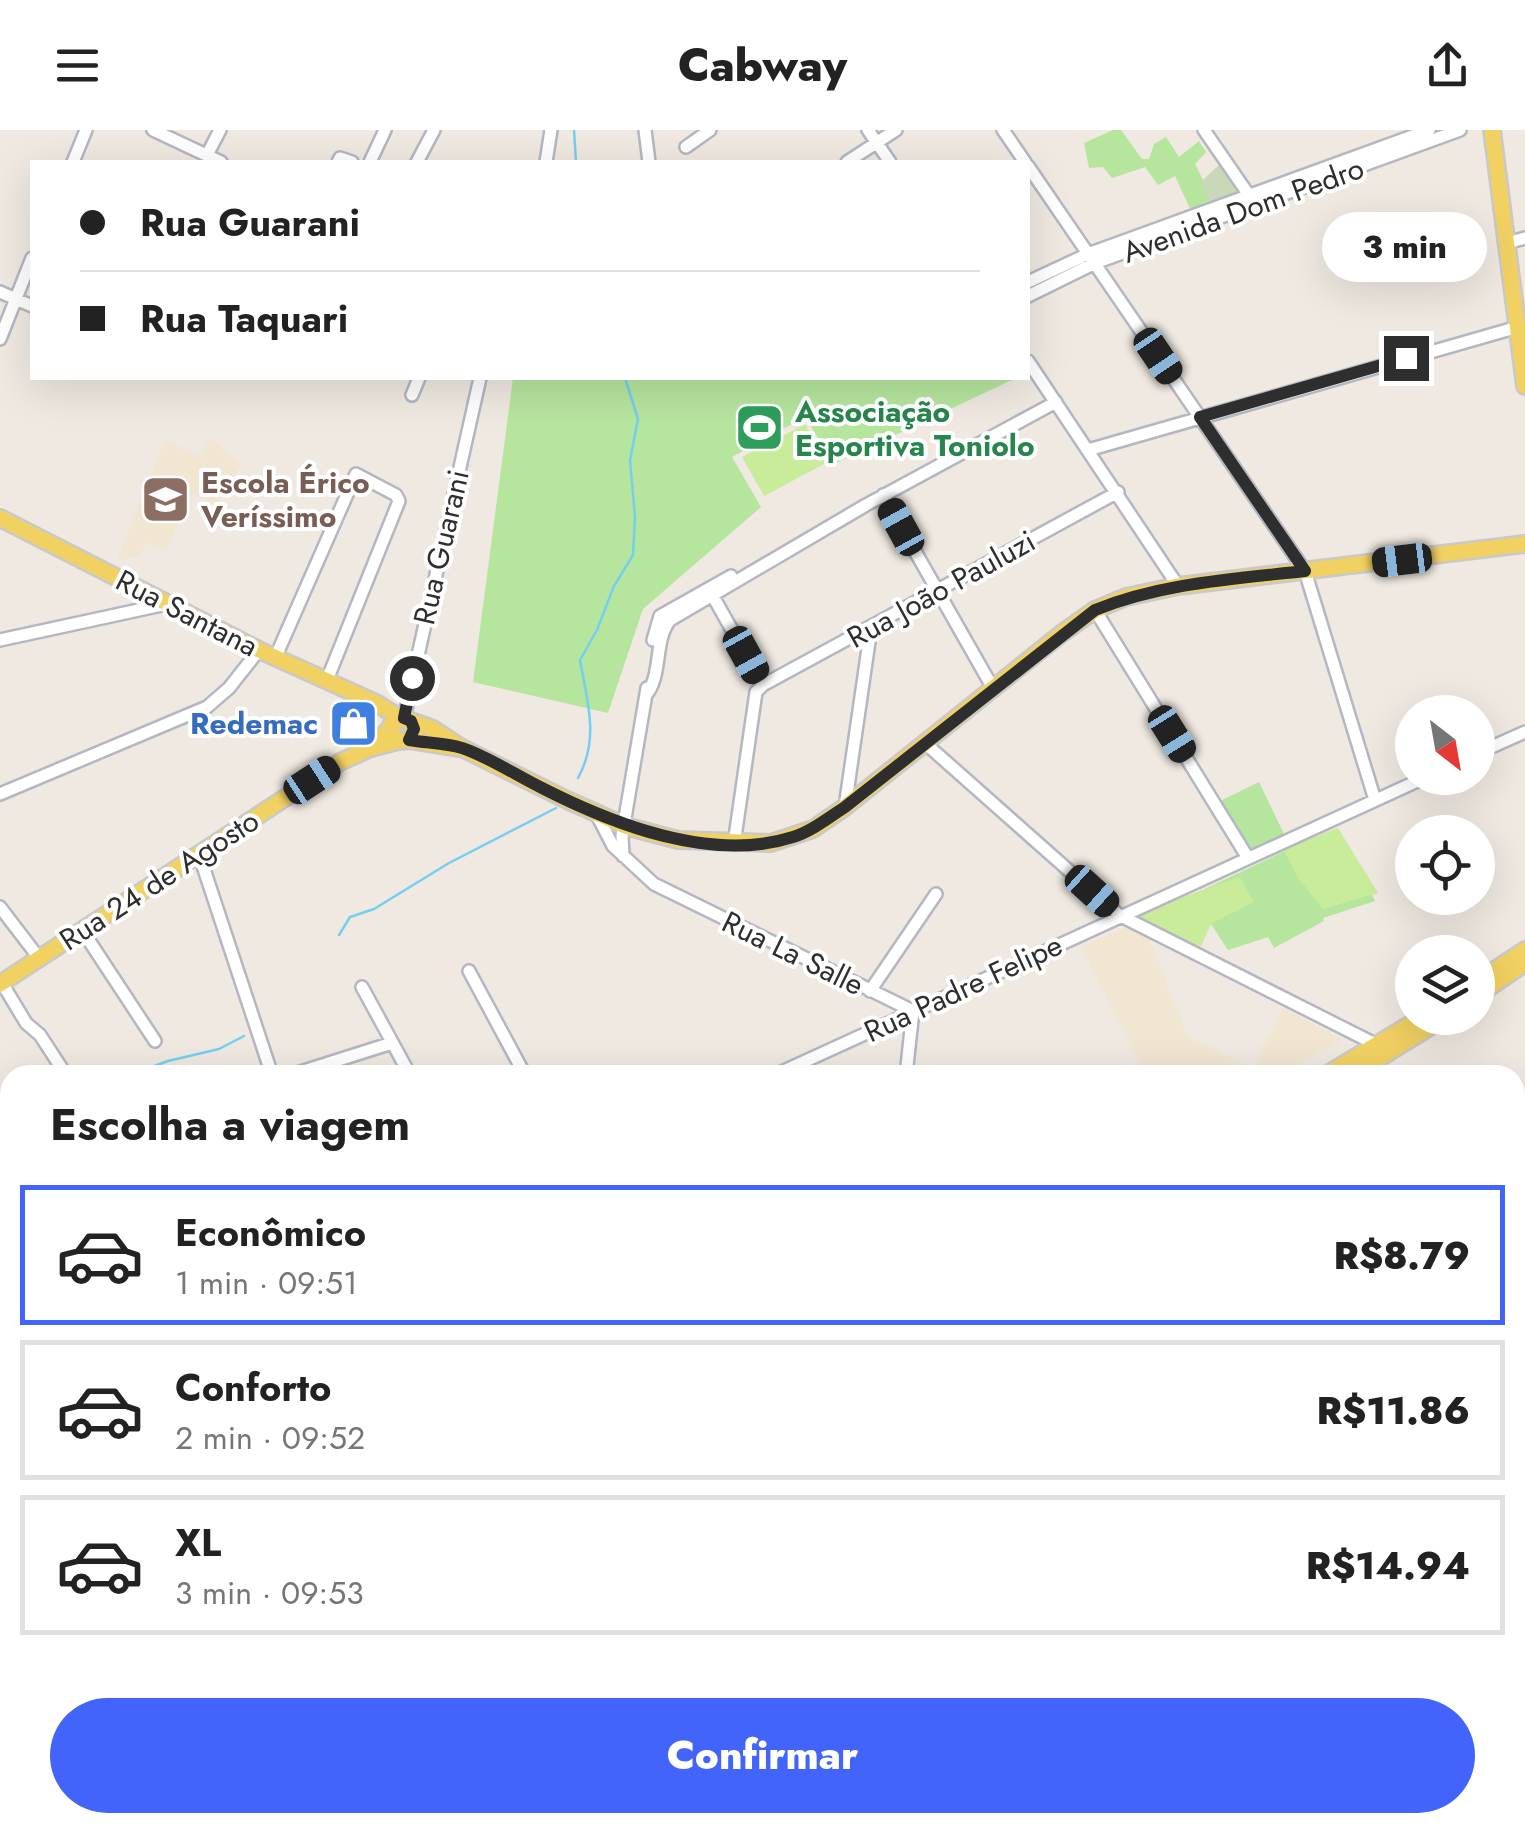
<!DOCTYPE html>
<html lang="pt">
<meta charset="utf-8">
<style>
:root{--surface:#fff;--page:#f6f6f6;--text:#222;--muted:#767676;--line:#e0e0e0;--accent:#4264fb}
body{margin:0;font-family:Jost,sans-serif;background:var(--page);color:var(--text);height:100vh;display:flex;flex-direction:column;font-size:38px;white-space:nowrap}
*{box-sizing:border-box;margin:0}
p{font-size:32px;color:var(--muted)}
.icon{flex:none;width:55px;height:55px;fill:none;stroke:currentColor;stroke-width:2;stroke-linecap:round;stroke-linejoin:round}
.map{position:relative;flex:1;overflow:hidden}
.sheet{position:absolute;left:0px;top:935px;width:1525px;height:768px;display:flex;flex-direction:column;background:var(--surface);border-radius:30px 30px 0 0;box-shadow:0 10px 40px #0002}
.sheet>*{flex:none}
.top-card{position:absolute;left:30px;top:30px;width:1000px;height:220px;border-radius:0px;box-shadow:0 10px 40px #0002;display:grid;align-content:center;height:220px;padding:0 50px;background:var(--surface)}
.needle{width:65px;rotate:149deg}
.fabs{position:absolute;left:1395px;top:565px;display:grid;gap:20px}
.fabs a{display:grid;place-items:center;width:100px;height:100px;border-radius:50%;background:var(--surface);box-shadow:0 10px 40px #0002;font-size:50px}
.end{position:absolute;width:45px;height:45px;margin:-22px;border:12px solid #2e2e2e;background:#fff;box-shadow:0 0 0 5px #fff}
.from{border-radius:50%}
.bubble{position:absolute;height:70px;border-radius:35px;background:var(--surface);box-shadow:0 10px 40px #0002;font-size:32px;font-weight:800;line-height:70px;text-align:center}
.car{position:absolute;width:30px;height:60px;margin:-30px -15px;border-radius:12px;box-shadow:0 0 8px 2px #0007;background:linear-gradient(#222 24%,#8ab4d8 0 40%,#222 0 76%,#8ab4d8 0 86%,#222 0)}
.top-card b{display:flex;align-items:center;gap:35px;height:95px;font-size:38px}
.top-card b+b{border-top:2px solid var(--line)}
.top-card i{width:25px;height:25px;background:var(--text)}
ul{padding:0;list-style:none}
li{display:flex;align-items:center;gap:30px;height:140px;margin:0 20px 15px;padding:0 30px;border:5px solid var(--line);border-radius:0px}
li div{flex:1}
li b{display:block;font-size:38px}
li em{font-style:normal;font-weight:800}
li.on{border-color:var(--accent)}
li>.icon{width:90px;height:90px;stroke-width:1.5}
h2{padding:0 50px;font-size:45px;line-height:120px}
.primary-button{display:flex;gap:20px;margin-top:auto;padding:20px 50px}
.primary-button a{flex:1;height:115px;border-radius:60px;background:var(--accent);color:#fff;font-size:40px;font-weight:800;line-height:115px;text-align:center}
header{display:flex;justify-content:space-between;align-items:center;height:130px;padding:0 50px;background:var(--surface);font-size:45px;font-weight:800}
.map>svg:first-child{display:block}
.education{fill:#f0e6d1}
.green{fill:#b6e59e}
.cemetery{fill:#c8d9b8}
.pitch{fill:#c9ec9a}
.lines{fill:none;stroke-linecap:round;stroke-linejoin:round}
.stream{stroke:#75cff0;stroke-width:2.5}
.minor-casing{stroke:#b4b7c1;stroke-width:16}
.major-casing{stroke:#c9c9c9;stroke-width:20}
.minor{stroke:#fff;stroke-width:11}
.major{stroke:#f2d163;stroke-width:15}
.route{stroke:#2e2e2e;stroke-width:12}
.labels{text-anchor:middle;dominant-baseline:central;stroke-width:8;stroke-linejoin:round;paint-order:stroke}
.street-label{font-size:30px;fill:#2e2e2e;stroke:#fff}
.leisure-label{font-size:30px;font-weight:bold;fill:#27864d;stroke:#fff;text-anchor:start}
.education-label{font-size:30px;font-weight:bold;fill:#785e54;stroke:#fff;text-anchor:start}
.shop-label{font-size:30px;font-weight:bold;fill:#366cbe;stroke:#fff;text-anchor:end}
</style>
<header><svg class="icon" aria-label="menu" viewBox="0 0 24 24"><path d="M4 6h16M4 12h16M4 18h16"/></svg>Cabway<svg class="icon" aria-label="share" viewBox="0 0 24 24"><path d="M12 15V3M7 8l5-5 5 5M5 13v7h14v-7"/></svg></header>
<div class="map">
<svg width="1525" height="1701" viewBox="0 0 1525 1701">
<rect width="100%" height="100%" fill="#efe9e1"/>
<path class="education" d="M 209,307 L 241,335 L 215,375 L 192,363 L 166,420 L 146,413 L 140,426 L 117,431 L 165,310 L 201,327 Z
M 1130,795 L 1147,803 L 1188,907 L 1253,938 L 1283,878 L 1343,910 L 1277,945 L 1147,945 L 1081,817 Z"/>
<path class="green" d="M 1113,0 L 1121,0 L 1142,29 L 1149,29 L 1154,14 L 1166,7 L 1179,27 L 1199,11 L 1206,22 L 1195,34 L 1215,74 L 1192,83 L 1175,46 L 1158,55 L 1145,37 L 1112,48 L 1103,37 L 1089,38 L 1084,13 Z
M 513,248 L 1016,248 L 834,334 L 805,287 L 732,327 L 761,377 L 643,479 L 608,583 L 473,552 Z
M 1259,652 L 1285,706 L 1248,724 L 1218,672 Z
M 1341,703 L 1375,771 L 1323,788 L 1324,791 L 1274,818 L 1268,807 L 1228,820 L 1192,765 L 1285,721 Z"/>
<path class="cemetery" d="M 1222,32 L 1247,67 L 1211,80 L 1201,52 Z"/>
<path class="pitch" d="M 805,294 L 826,333 L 764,366 L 742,327 Z
M 1338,698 L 1378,763 L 1323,779 L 1298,748 L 1283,719 Z
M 1240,747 L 1254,772 L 1211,794 L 1200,818 L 1130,785 Z"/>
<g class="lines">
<path class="stream" d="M 574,0 L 576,32
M 578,648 C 600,608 587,571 580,530 L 597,500 L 614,456 L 633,425 L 635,387 L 630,330 L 638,289 L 625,248
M 339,805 L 350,787 L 374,779 L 449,733 L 556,678
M 129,945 L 168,931 L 219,919 L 244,906
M 0,1017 L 10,1004"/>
<defs>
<path id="minor" d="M 153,0 L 221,32
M 645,0 L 649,32
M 868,0 L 890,32
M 1003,0 L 1025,32
M 1204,0 L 1253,71
M 686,17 L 710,0
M 207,25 L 220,0
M 73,32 L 86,0
M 338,32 L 340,28 L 352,32
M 370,32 L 385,0
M 417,32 L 434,0
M 546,32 L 551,0
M 847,32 L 896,0
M 1028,36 L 1305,441 L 1375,670
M 1507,113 L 1525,108
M 1028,152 L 1088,124 L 1429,0
M 0,162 L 32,176
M 1028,166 L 1095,133 L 1460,0
M 0,209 L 32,128
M 1028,231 L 1178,456
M 412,265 L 419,248
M 1088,320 L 1518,197
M 883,365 L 994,560
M 710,461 L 763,555 L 756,562 L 734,714
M 1095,480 L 1248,728
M 0,510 L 171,473
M 653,510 L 660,486 L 731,446
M 276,526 L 356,344 L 396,365 L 399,371 L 327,550
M 763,555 L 1118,362
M 646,565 C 663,544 653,512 670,490 L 866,375 L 1056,272
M 404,588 L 480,248
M 926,614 L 1119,785 L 1383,918
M 1478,623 L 1525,602
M 0,664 L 207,577 L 229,558 L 259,520
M 845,677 L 871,498
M 596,683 L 613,716 L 654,754 L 913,881
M 199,724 L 272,945
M 623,726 L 622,706 L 647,558
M 0,777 L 39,828
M 82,800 L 155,911
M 469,841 L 525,945
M 2,853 L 26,893 L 40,905 L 66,945
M 362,857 L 410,945
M 870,861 L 936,764
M 291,945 L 392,913
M 775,945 L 1424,648
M 906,945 L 913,881
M 0,1165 L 10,1159
M 1515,1255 L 1525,1253
M 0,1330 L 10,1339
M 1515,1399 L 1525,1400
M 0,1484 L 10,1493
M 0,1602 L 10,1620
M 1515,1677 L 1525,1650
M 0,1683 L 10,1674
M 49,1692 L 53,1701
M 159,1692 L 164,1701
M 280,1692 L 285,1701
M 405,1692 L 410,1701
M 573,1692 L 578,1701
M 301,1701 L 319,1692
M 817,1701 L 818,1692
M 974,1701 L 975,1692
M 1173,1701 L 1174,1692
M 1506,1701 L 1510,1692"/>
<path id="major" d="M 1492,0 L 1525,256
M 0,388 L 259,520 L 376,573 L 400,588
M 411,591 L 433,599 L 462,618 L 567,670 L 625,696 L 678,710 L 771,713 L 813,699 L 845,677 L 1061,504 L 1095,480 L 1126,467 L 1178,456 L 1525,414
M 409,610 L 458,618
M 374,615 L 400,588 L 411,591 L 414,603 L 409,610 L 398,611 L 390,603 L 391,595
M 1478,851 L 1525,820
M 0,854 L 340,632 L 371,618 L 398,611
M 1478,865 L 1525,833
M 1326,945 L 1421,888
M 1352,945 L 1444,888
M 1515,1024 L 1525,992
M 0,1572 L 10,1569
M 1266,1701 L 1276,1692"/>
</defs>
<use href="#minor" class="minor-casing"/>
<use href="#major" class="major-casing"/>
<use href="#minor" class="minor"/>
<use href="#major" class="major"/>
</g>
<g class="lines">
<path class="route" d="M 412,548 L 404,588 L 411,591 L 414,599 L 409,610 C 426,613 445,613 462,618 C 489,627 517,646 544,659 C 615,695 712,733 793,707 C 812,701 828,688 845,677 L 1095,480 C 1162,453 1234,449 1305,441 L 1200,287 L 1406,228"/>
</g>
<defs>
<symbol id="stadium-square" viewBox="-11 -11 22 22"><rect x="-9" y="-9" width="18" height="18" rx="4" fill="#2e9e5b" stroke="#fff"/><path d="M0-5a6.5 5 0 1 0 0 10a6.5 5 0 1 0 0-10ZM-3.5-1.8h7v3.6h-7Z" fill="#fff"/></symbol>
<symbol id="school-square" viewBox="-11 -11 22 22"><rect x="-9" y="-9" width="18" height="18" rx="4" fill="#8d6e63" stroke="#fff"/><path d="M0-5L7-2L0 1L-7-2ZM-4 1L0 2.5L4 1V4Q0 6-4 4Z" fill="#fff"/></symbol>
<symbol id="shop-square" viewBox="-11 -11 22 22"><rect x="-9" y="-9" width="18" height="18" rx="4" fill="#3f7fe0" stroke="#fff"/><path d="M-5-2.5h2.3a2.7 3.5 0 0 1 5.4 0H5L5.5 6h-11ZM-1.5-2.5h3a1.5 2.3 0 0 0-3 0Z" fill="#fff"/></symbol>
</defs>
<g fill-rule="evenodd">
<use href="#stadium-square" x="732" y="270" width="55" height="55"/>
<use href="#school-square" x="138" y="342" width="55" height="55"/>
<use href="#shop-square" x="326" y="566" width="55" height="55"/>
</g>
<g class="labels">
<g class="street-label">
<text transform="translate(1243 80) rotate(-20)">Avenida Dom Pedro</text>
<text transform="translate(441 417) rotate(-77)">Rua Guarani</text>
<text transform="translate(941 459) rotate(-29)">Rua João Pauluzi</text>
<text transform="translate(187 483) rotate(27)">Rua Santana</text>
<text transform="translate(159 750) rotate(-33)">Rua 24 de Agosto</text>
<text transform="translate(793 823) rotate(26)">Rua La Salle</text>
<text transform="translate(963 858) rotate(-25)">Rua Padre Felipe</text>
</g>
<g class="leisure-label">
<text x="795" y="281">Associação<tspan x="795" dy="34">Esportiva Toniolo</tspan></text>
</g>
<g class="education-label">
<text x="201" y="352">Escola Érico<tspan x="201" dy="34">Veríssimo</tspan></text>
</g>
<g class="shop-label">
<text x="318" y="593">Redemac</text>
</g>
</g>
</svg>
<div class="fabs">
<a><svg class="needle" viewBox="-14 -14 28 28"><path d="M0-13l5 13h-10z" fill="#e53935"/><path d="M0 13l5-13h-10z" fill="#767676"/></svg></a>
<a><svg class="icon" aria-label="locate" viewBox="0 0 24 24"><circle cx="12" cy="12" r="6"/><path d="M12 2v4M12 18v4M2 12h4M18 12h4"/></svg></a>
<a><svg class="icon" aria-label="layers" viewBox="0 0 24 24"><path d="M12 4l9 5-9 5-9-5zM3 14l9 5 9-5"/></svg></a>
</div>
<i class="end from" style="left:412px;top:548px"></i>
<i class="end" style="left:1406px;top:228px"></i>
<div class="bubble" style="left:1322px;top:82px;width:165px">3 min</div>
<i class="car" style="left:1158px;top:226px;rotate:146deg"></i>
<i class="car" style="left:901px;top:397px;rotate:331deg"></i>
<i class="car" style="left:1402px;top:430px;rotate:263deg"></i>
<i class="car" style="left:746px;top:525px;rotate:151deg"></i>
<i class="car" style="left:1172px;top:604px;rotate:148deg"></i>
<i class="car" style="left:312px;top:650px;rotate:57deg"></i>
<i class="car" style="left:1092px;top:761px;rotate:132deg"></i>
<div class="top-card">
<b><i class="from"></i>Rua Guarani</b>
<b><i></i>Rua Taquari</b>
</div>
<section class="sheet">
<h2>Escolha a viagem</h2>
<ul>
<li class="on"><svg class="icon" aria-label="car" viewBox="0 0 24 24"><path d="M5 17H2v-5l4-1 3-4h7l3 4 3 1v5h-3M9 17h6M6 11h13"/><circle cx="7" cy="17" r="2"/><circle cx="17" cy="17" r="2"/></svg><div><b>Econômico</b><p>1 min · 09:51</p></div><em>R$8.79</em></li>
<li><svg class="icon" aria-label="car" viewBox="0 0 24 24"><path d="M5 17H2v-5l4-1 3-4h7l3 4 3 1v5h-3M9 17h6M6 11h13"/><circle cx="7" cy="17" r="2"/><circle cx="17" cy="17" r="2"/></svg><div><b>Conforto</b><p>2 min · 09:52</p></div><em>R$11.86</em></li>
<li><svg class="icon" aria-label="car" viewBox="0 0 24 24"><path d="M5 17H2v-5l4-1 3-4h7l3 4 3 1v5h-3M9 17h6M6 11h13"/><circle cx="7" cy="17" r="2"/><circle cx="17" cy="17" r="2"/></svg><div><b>XL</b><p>3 min · 09:53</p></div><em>R$14.94</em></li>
</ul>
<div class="primary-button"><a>Confirmar</a></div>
</section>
</div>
